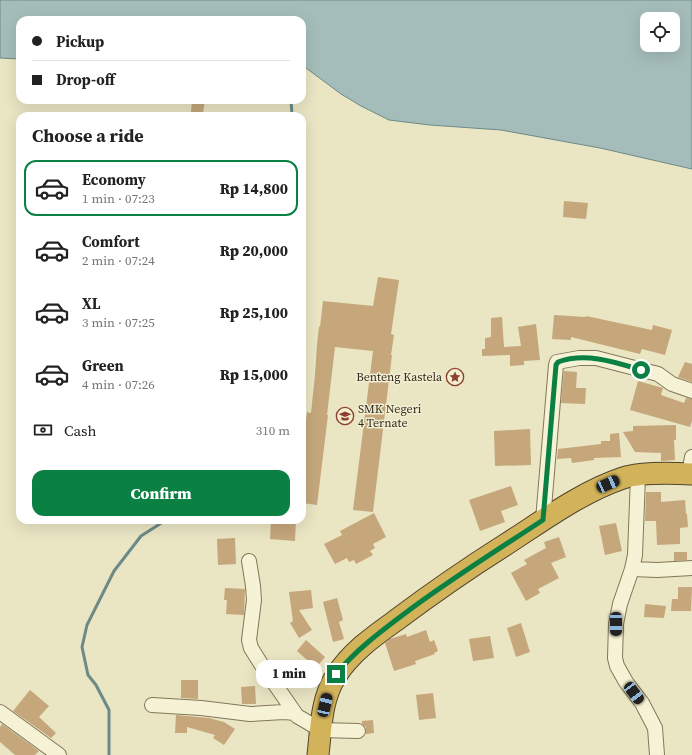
<!DOCTYPE html>
<meta charset="utf-8">
<style>
:root{--surface:#fff;--page:#f6f6f6;--text:#222;--muted:#767676;--line:#e0e0e0;--accent:#0b8043}
body{margin:0;font-family:"Source Serif 4",serif;background:var(--page);color:var(--text);height:100vh;display:flex;flex-direction:column;font-size:15px;white-space:nowrap}
*{box-sizing:border-box;margin:0}
p{font-size:13px;color:var(--muted)}
.icon{flex:none;width:22px;height:22px;fill:none;stroke:currentColor;stroke-width:2;stroke-linecap:round;stroke-linejoin:round}
.map{position:relative;flex:1;overflow:hidden}
.sheet{position:absolute;left:16px;top:112px;width:290px;height:412px;display:flex;flex-direction:column;background:var(--surface);border-radius:12px;box-shadow:0 4px 16px #0002}
.sheet>*{flex:none}
.guide{position:absolute;left:16px;top:16px;width:290px;height:88px;border-radius:12px;box-shadow:0 4px 16px #0002;display:grid;align-content:center;height:88px;padding:0 16px;background:var(--surface)}
.fabs{position:absolute;left:640px;top:12px;display:grid;gap:8px}
.fabs a{display:grid;place-items:center;width:40px;height:40px;border-radius:8px;background:var(--surface);box-shadow:0 4px 16px #0002;font-size:20px}
.end{position:absolute;width:18px;height:18px;margin:-9px;border:5px solid #0b8043;background:#fff;box-shadow:0 0 0 2px #fff}
.from{border-radius:50%}
.bubble{position:absolute;height:28px;border-radius:12px;background:var(--surface);box-shadow:0 4px 16px #0002;font-size:13px;font-weight:800;line-height:28px;text-align:center}
.car{position:absolute;width:12px;height:24px;margin:-12px -6px;border-radius:5px;box-shadow:0 0 3px 1px #0007;background:linear-gradient(#222 24%,#8ab4d8 0 40%,#222 0 76%,#8ab4d8 0 86%,#222 0)}
.guide b{display:flex;align-items:center;gap:14px;height:38px;font-size:15px}
.guide b+b{border-top:1px solid var(--line)}
.guide i{width:10px;height:10px;background:var(--text)}
ul{padding:0;list-style:none}
li{display:flex;align-items:center;gap:12px;height:56px;margin:0 8px 6px;padding:0 8px;border:2px solid transparent;border-radius:12px}
li div{flex:1}
li b{display:block;font-size:15px}
li em{font-style:normal;font-weight:800}
li.active{border-color:var(--accent)}
li>.icon{width:36px;height:36px;stroke-width:1.5}
h2{padding:0 16px;font-size:18px;line-height:48px}
.pay{display:flex;align-items:center;gap:10px;height:44px;padding:0 16px;font-size:15px}
.pay p{margin-inline-start:auto}
.button{display:flex;gap:8px;margin-top:auto;padding:8px 16px}
.button a{flex:1;height:46px;border-radius:12px;background:var(--accent);color:#fff;font-size:16px;font-weight:800;line-height:46px;text-align:center}
.map>svg:first-child{display:block}
.water{fill:#a5bdba;stroke:#6c8a88;fill-rule:evenodd}
.lines{fill:none;stroke-linecap:round;stroke-linejoin:round}
.stream{stroke:#6c8a88;stroke-width:3}
.building{fill:#c5a77b}
.minor-casing{stroke:#83775b;stroke-width:16}
.highway-casing{stroke:#50452f;stroke-width:23}
.minor{stroke:#f6f2d5;stroke-width:14}
.highway{stroke:#d3b35a;stroke-width:21}
.route{stroke:#0b8043;stroke-width:5}
.labels{text-anchor:middle;dominant-baseline:central;stroke-width:3;stroke-linejoin:round;paint-order:stroke}
.poi-label{font-size:12px;fill:#342c1e;stroke:#f2eed2;text-anchor:end}
</style>
<div class="map">
<svg width="692" height="755" viewBox="0 0 692 755">
<rect width="100%" height="100%" fill="#eae5c3"/>
<path class="water" d="M 0,0 L 692,0 L 692,169 L 600,148 L 501,130 L 430,125 L 389,120 L 361,106 L 341,94 L 302,65 L 302,20 L 20,20 L 20,59 L 0,58 ZM 647,19 L 673,19 L 673,45 L 647,45 Z"/>
<g class="lines">
<path class="stream" d="M 291,100 L 292,116
M 109,755 L 109,710 L 96,685 L 88,675 L 82,647 L 87,625 L 114,571 L 141,536 L 166,520"/>
</g>
<path class="building" d="M 192,100 L 205,100 L 203,113 L 191,112 Z
M 564,201 L 588,203 L 586,219 L 563,217 Z
M 378,277 L 399,280 L 391,334 L 394,335 L 391,355 L 392,355 L 373,512 L 353,510 L 373,351 L 335,347 L 327,415 L 328,415 L 317,505 L 302,503 L 302,455 L 307,412 L 311,413 L 315,375 L 317,345 L 319,326 L 320,327 L 323,301 L 373,306 Z
M 554,315 L 586,317 L 586,316 L 652,330 L 653,325 L 672,330 L 665,355 L 642,349 L 640,354 L 571,337 L 571,340 L 552,339 Z
M 502,317 L 504,347 L 521,346 L 518,327 L 536,324 L 540,360 L 524,361 L 524,365 L 510,366 L 510,355 L 482,356 L 482,349 L 485,349 L 485,338 L 491,337 L 491,318 Z
M 685,362 L 692,364 L 692,382 L 678,377 Z
M 564,371 L 577,372 L 576,388 L 586,388 L 585,404 L 561,403 Z
M 638,381 L 663,388 L 661,395 L 684,403 L 686,398 L 692,399 L 692,421 L 690,427 L 630,410 Z
M 676,425 L 676,440 L 674,440 L 675,460 L 661,461 L 661,453 L 635,452 L 623,432 L 633,431 L 633,426 Z
M 530,429 L 531,465 L 495,466 L 494,431 Z
M 619,433 L 621,457 L 594,458 L 594,460 L 572,463 L 571,458 L 557,459 L 558,449 L 601,444 L 601,441 L 610,441 L 610,434 Z
M 511,486 L 518,505 L 501,511 L 505,522 L 480,531 L 469,500 Z
M 646,492 L 661,492 L 661,502 L 685,500 L 686,514 L 687,514 L 688,527 L 680,528 L 680,544 L 657,545 L 656,521 L 645,521 Z
M 374,513 L 386,537 L 373,544 L 375,548 L 370,551 L 373,555 L 356,564 L 354,560 L 349,562 L 347,558 L 335,564 L 324,544 L 342,535 L 340,531 Z
M 271,520 L 296,520 L 295,541 L 270,539 Z
M 616,523 L 622,551 L 605,555 L 599,526 Z
M 559,537 L 566,557 L 551,563 L 559,578 L 538,589 L 540,593 L 526,601 L 511,573 L 527,564 L 524,560 L 546,548 L 544,542 Z
M 235,538 L 236,564 L 218,565 L 217,539 Z
M 674,552 L 687,552 L 687,560 L 674,561 Z
M 678,587 L 692,587 L 691,611 L 671,611 L 672,599 L 678,599 Z
M 225,588 L 245,589 L 244,615 L 226,614 L 227,600 L 224,600 Z
M 311,590 L 313,608 L 299,610 L 312,630 L 299,638 L 290,623 L 293,621 L 289,592 Z
M 337,598 L 343,620 L 339,622 L 344,639 L 333,642 L 323,602 Z
M 645,604 L 666,606 L 664,618 L 644,617 Z
M 521,623 L 530,652 L 516,657 L 507,628 Z
M 426,630 L 430,642 L 434,640 L 438,651 L 434,653 L 435,654 L 415,661 L 416,664 L 394,671 L 385,643 L 390,639 L 406,634 L 407,637 Z
M 490,636 L 494,658 L 473,661 L 469,639 Z
M 306,640 L 325,657 L 316,668 L 297,651 Z
M 181,680 L 198,680 L 198,699 L 181,698 Z
M 255,686 L 256,704 L 242,704 L 241,687 Z
M 30,690 L 49,706 L 39,717 L 56,733 L 51,738 L 13,711 Z
M 433,693 L 436,718 L 419,720 L 416,695 Z
M 176,715 L 209,718 L 224,722 L 235,729 L 224,745 L 213,738 L 215,735 L 187,727 L 187,733 L 175,733 Z
M 373,720 L 374,733 L 366,734 L 366,727 L 362,724 L 362,721 Z
M 2,724 L 39,751 L 35,755 L 15,755 L 0,742 L 0,727 Z"/>
<g class="lines">
<defs>
<path id="minor" d="M 689,474 L 692,457
M 638,476 L 635,555 L 632,569 L 657,570 L 692,568
M 543,520 L 556,365 L 557,362 L 579,358 L 596,358 L 658,374 L 672,384 L 692,391
M 249,561 L 253,586 L 254,600 L 249,640 L 251,648 L 261,664 L 297,716 L 321,730 L 358,731
M 632,569 L 620,604 L 616,624 L 615,658 L 617,666 L 626,682 L 642,703 L 655,728 L 657,755
M 152,705 L 201,708 L 250,714 L 284,712 L 295,713
M 0,712 L 59,755"/>
<path id="highway" d="M 318,755 C 321,729 321,699 336,676 C 350,653 374,636 395,621 C 431,594 467,569 505,545 C 541,522 581,492 623,478 C 641,472 673,473 692,474"/>
</defs>
<use href="#minor" class="minor-casing"/>
<use href="#highway" class="highway-casing"/>
<use href="#minor" class="minor"/>
<use href="#highway" class="highway"/>
</g>
<g class="lines">
<path class="route" d="M 336,674 C 356,650 380,632 404,614 C 449,580 496,551 543,520 L 556,365 L 558,362 C 585,352 615,362 641,370"/>
</g>
<defs>
<symbol id="sight-ring" viewBox="-11 -11 22 22"><circle r="9.5" fill="#f2eed2" stroke="#8d4030" stroke-width="1.5"/><path d="M0-6L1.8-2.2L6-1.7L2.9 1.2L3.7 5.4L0 3.3L-3.7 5.4L-2.9 1.2L-6-1.7L-1.8-2.2Z" fill="#8d4030"/></symbol>
<symbol id="school-ring" viewBox="-11 -11 22 22"><circle r="9.5" fill="#f2eed2" stroke="#8d4030" stroke-width="1.5"/><path d="M0-5L7-2L0 1L-7-2ZM-4 1L0 2.5L4 1V4Q0 6-4 4Z" fill="#8d4030"/></symbol>
</defs>
<g fill-rule="evenodd">
<use href="#sight-ring" x="445" y="367" width="20" height="20"/>
<use href="#school-ring" x="335" y="406" width="20" height="20"/>
</g>
<g class="labels">
<g class="poi-label">
<text x="442" y="377">Benteng Kastela</text>
<text x="358" y="409" text-anchor="start">SMK Negeri<tspan x="358" dy="14">4 Ternate</tspan></text>
</g>
</g>
</svg>
<div class="fabs">
<a><svg class="icon" aria-label="locate" viewBox="0 0 24 24"><circle cx="12" cy="12" r="6"/><path d="M12 2v4M12 18v4M2 12h4M18 12h4"/></svg></a>
</div>
<i class="end from" style="left:641px;top:370px"></i>
<i class="end" style="left:336px;top:674px"></i>
<div class="bubble" style="left:256px;top:660px;width:66px">1 min</div>
<i class="car" style="left:608px;top:484px;rotate:66deg"></i>
<i class="car" style="left:616px;top:624px;rotate:180deg"></i>
<i class="car" style="left:634px;top:693px;rotate:143deg"></i>
<i class="car" style="left:325px;top:705px;rotate:13deg"></i>
<div class="guide">
<b><i class="from"></i>Pickup</b>
<b><i></i>Drop-off</b>
</div>
<section class="sheet">
<h2>Choose a ride</h2>
<ul>
<li class="active"><svg class="icon" aria-label="car" viewBox="0 0 24 24"><path d="M5 17H2v-5l4-1 3-4h7l3 4 3 1v5h-3M9 17h6M6 11h13"/><circle cx="7" cy="17" r="2"/><circle cx="17" cy="17" r="2"/></svg><div><b>Economy</b><p>1 min · 07:23</p></div><em>Rp 14,800</em></li>
<li><svg class="icon" aria-label="car" viewBox="0 0 24 24"><path d="M5 17H2v-5l4-1 3-4h7l3 4 3 1v5h-3M9 17h6M6 11h13"/><circle cx="7" cy="17" r="2"/><circle cx="17" cy="17" r="2"/></svg><div><b>Comfort</b><p>2 min · 07:24</p></div><em>Rp 20,000</em></li>
<li><svg class="icon" aria-label="car" viewBox="0 0 24 24"><path d="M5 17H2v-5l4-1 3-4h7l3 4 3 1v5h-3M9 17h6M6 11h13"/><circle cx="7" cy="17" r="2"/><circle cx="17" cy="17" r="2"/></svg><div><b>XL</b><p>3 min · 07:25</p></div><em>Rp 25,100</em></li>
<li><svg class="icon" aria-label="car" viewBox="0 0 24 24"><path d="M5 17H2v-5l4-1 3-4h7l3 4 3 1v5h-3M9 17h6M6 11h13"/><circle cx="7" cy="17" r="2"/><circle cx="17" cy="17" r="2"/></svg><div><b>Green</b><p>4 min · 07:26</p></div><em>Rp 15,000</em></li>
</ul>
<div class="pay"><svg class="icon" aria-label="cash" viewBox="0 0 24 24"><path d="M3 7h18v10H3z"/><circle cx="12" cy="12" r="2"/></svg>Cash<p>310 m</p></div>
<div class="button"><a>Confirm</a></div>
</section>
</div>
